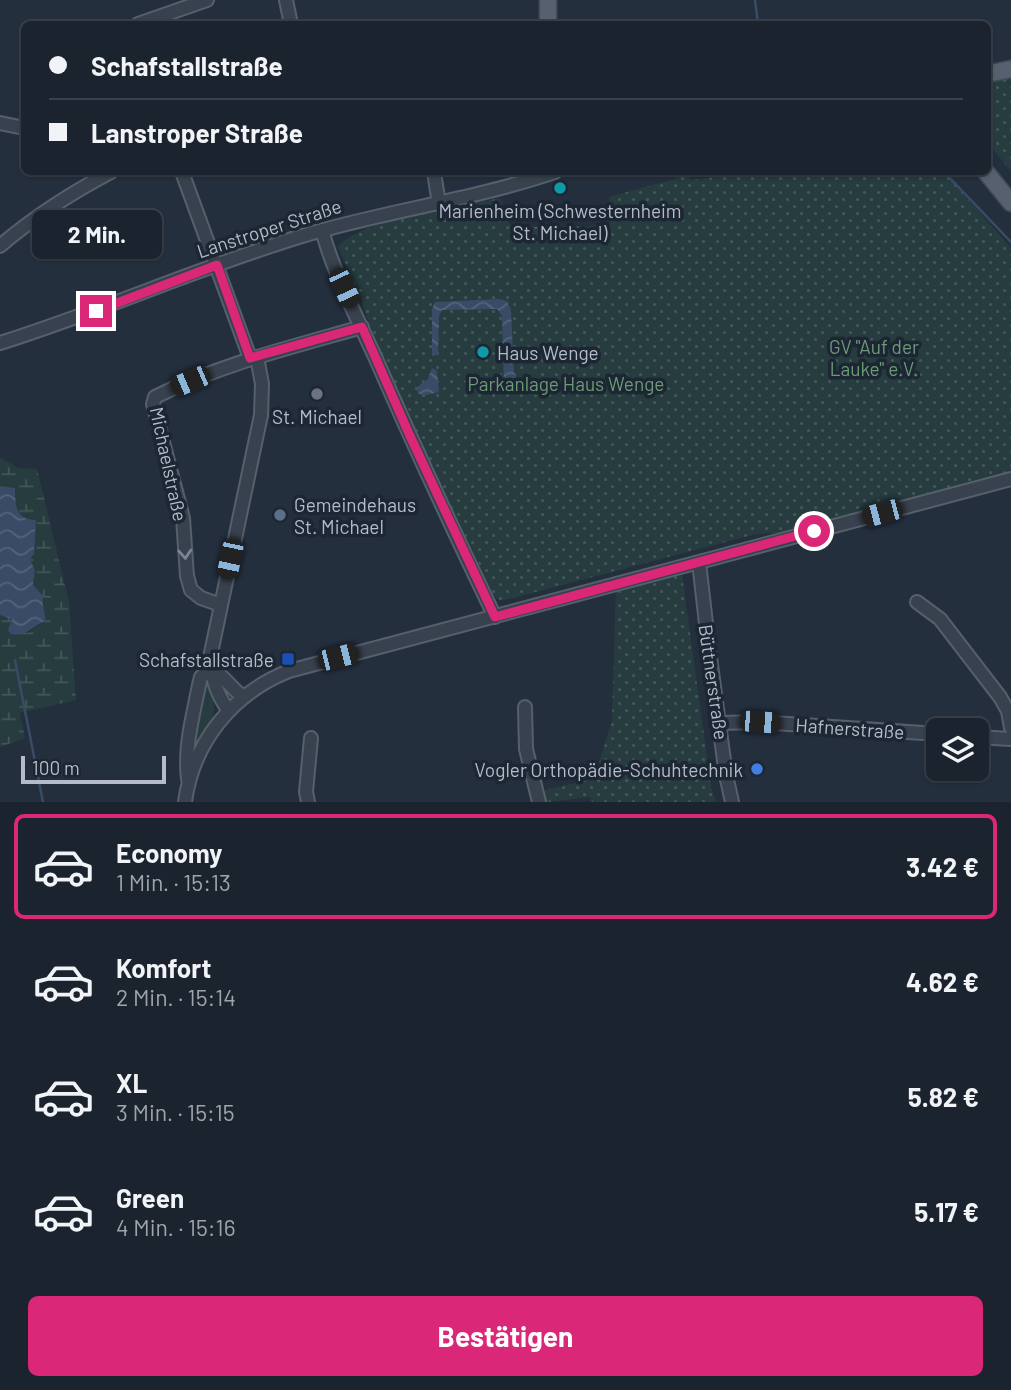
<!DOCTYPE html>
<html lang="de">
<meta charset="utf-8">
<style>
:root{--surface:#1b232e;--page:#242b36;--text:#f1f3f6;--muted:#a0a4aa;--line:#39404a;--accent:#db2777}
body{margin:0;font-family:Barlow,sans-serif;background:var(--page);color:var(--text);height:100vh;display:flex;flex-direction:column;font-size:26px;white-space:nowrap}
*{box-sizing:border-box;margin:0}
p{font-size:23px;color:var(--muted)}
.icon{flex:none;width:38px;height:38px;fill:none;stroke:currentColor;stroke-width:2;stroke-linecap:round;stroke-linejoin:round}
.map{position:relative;height:802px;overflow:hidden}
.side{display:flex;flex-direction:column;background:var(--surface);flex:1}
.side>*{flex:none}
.hud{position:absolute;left:21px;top:21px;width:970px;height:154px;border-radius:10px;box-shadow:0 2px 5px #0004,0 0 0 2px var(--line);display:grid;align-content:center;height:154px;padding:0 28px;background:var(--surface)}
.tools{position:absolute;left:926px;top:718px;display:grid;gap:14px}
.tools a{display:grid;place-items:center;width:63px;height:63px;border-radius:10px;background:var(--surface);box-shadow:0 2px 5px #0004,0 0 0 2px var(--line);font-size:35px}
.scale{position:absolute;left:21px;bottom:18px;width:145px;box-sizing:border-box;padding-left:7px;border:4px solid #b4bcc9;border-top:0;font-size:19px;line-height:24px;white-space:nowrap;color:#b4bcc9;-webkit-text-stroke:5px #1d2633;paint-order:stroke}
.end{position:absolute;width:32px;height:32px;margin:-16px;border:9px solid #db2777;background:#fff;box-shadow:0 0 0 4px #fff}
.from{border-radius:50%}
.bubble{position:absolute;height:49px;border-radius:10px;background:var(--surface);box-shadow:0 2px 5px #0004,0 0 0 2px var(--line);font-size:23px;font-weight:700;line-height:49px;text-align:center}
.car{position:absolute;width:21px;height:42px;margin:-21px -10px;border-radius:9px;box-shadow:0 0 5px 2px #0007;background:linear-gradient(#222 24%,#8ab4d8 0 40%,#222 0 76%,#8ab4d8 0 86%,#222 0)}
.hud b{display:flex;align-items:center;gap:24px;height:66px;font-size:26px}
.hud b+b{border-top:2px solid var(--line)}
.hud i{width:18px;height:18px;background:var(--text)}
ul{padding:12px 0 0;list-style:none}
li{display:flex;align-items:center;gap:21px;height:105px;margin:0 14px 10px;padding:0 14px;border:4px solid transparent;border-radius:10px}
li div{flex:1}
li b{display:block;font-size:26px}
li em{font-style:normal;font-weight:700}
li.active{border-color:var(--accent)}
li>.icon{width:63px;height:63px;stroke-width:1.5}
.primary-button{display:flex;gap:14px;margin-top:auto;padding:14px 28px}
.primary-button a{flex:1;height:80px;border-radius:10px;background:var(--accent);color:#fff;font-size:28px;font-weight:700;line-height:80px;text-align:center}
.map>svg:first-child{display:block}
.grass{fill:#263c3f}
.wetland{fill:url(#wetland-marsh)}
.park{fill:url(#park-dots)}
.water{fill:url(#water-waves)}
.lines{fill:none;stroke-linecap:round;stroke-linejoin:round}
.stream{stroke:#394c67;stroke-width:2.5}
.minor-casing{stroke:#565f6c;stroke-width:16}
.major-casing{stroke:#414a57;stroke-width:19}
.minor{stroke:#38414e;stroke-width:12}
.major{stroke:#56606e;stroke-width:16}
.oneway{stroke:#7c8592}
.route{stroke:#db2777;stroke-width:9}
.culture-dot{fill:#0f9aa8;stroke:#1d2633;stroke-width:2.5}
.worship-dot{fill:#6b7280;stroke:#1d2633;stroke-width:2.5}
.service-dot{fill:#5c6f8a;stroke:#1d2633;stroke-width:2.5}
.transit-dot{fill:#1a4fb4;stroke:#1d2633;stroke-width:2.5}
.shop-dot{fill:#3f7fe0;stroke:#1d2633;stroke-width:2.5}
.labels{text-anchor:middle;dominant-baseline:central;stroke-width:7;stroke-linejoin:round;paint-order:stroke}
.poi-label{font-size:19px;fill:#b4bcc9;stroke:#1d2633}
.street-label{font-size:19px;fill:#b4bcc9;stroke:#1d2633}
.park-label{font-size:19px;fill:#6b9a76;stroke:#1d2633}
</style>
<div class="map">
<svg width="1011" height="802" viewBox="0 0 1011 802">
<defs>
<pattern id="wetland-marsh" width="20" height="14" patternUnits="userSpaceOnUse" patternTransform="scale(1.75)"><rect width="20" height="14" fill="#263c3f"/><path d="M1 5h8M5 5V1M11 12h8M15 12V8" fill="none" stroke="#435659"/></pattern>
<pattern id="park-dots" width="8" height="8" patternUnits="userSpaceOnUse" patternTransform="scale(1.75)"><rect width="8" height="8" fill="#263c3f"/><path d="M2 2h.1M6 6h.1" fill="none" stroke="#435659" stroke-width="1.8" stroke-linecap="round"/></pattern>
<pattern id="water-waves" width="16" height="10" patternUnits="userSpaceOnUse" patternTransform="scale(1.75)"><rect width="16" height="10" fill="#394c67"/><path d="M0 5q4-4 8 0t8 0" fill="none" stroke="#53647b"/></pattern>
</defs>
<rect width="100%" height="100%" fill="#242f3e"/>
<path class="grass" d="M 205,681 C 219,711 217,712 199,739 L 195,740 L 193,739 Z"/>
<path class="wetland" d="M 0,457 L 18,468 L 37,469 L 69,602 L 76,700 L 20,713 L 25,738 L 0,747 L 0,615 L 12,619 L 11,626 L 27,633 L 45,621 L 42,603 L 33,585 L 35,571 L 30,559 L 36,521 C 15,519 15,505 15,488 L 0,486 Z"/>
<path class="park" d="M 1011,77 L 1011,171 L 987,142 L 987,82 Z
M 674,172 L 689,172 L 690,180 L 716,177 L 715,172 L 944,172 L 1011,248 L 1011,474 L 814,531 L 756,534 L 505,600 L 499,600 L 493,594 L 386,370 L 360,298 L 338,247 C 355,221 467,205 500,198 L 511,227 L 610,226 L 609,197 L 675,179 Z
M 681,567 L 711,786 L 716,802 L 592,802 L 590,797 L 547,802 L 544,790 L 594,779 L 612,720 L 616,587 Z"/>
<path class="water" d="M 499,299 L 507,301 L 511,310 L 514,373 L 517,379 L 532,383 L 533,388 L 528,392 L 509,394 L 504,390 L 502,316 L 497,309 L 442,310 L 439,316 L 438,355 L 432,356 L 432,309 L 435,302 Z
M 432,368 L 437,371 L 439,392 L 427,395 L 418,394 L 417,387 L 428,379 Z
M 0,486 L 15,488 C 15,504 15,520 36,520 L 34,554 L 30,559 L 35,571 L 33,585 L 43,596 C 41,606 46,611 45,621 C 32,627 25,637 11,634 L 8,630 L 12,619 L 0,615 Z"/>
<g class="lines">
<path class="stream" d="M 755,0 L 758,24
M 944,172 L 1011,242
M 15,660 L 43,802"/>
<defs>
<path id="minor" d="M 286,0 L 291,24
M 138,24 L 207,0
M 0,123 L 24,128
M 182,172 L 250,358
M 434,172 L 439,204
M 322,230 C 334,275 357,317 376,359 C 414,446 454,532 495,617
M 0,246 C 35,216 71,193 111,172
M 0,343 C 102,311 200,267 302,236 C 385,211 472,200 555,172
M 699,562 L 709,650 L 726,775 L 732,802
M 917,602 L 940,619 L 1000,697 L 1008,711 L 1011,728
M 221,605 L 201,598 L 191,590 L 187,576 L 183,518 L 153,404 L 155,397 C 221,364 292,347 362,327
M 212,669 C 223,675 232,689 243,697
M 525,707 L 526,749 L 539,802
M 229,711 C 215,692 211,676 211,653 L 261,415 L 262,384 L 257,357
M 720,723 L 759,722 L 938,734
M 976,737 L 1011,739
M 188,779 C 184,747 193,716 199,685 L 201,677 L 212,669
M 185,802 C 193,742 233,693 289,671 L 1011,479
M 308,802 L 306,792 L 311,738"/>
<path id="major" d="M 548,24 L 548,0
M 987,74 L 1011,69
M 986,172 L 1011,203"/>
</defs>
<use href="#minor" class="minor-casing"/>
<use href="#major" class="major-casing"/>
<use href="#minor" class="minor"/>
<use href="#major" class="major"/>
</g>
<defs><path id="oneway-chevron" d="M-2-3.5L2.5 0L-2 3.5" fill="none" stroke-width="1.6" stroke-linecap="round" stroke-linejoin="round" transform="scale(1.75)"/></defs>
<use class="oneway" href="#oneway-chevron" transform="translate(185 554) rotate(86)"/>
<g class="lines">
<path class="route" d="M 96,311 L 217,265 L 250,358 L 362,327 L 410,436 L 495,617 L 814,531"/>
</g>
<g class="culture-dot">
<circle cx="560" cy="188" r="7"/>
<circle cx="483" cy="352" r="7"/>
</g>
<circle class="worship-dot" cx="317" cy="394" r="7"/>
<circle class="service-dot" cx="280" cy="515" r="7"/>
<rect class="transit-dot" x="281" y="652" width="14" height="14" rx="3.5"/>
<circle class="shop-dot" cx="757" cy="769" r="7"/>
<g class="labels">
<g class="poi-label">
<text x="560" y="210">Marienheim (Schwesternheim<tspan x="560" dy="22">St. Michael)</tspan></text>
<text x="497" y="352" text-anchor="start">Haus Wenge</text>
<text x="317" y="416">St. Michael</text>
<text x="294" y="504" text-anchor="start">Gemeindehaus<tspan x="294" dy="22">St. Michael</tspan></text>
<text x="274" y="659" text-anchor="end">Schafstallstraße</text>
<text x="743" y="769" text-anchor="end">Vogler Orthopädie-Schuhtechnik</text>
</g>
<g class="street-label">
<text transform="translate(269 228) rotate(-18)">Lanstroper Straße</text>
<text transform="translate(169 464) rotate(78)">Michaelstraße</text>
<text transform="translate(714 682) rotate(82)">Büttnerstraße</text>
<text transform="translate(850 728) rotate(4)">Hafnerstraße</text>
</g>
<g class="park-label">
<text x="874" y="346">GV "Auf der<tspan x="874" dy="22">Lauke" e.V.</tspan></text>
<text x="566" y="383">Parkanlage Haus Wenge</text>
</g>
</g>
</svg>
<div class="tools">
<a><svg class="icon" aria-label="layers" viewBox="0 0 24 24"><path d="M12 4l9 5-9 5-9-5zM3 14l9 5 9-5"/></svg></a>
</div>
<div class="scale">100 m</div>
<i class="end from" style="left:814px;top:531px"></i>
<i class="end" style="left:96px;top:311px"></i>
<div class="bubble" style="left:32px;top:210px;width:130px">2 Min.</div>
<i class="car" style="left:344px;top:288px;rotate:155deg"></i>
<i class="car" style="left:190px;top:381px;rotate:247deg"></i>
<i class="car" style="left:882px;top:513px;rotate:255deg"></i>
<i class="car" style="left:230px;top:559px;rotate:192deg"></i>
<i class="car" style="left:338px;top:657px;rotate:76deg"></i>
<i class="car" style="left:760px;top:722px;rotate:94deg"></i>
<div class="hud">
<b><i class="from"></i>Schafstallstraße</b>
<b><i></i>Lanstroper Straße</b>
</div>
</div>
<section class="side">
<ul>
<li class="active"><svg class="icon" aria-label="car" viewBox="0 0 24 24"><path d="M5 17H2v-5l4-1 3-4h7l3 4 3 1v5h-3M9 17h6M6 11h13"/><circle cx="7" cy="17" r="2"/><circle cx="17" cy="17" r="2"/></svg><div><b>Economy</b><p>1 Min. · 15:13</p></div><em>3.42 €</em></li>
<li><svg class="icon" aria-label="car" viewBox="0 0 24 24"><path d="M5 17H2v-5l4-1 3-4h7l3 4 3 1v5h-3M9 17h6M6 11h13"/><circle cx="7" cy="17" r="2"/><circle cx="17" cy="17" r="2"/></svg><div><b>Komfort</b><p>2 Min. · 15:14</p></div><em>4.62 €</em></li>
<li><svg class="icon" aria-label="car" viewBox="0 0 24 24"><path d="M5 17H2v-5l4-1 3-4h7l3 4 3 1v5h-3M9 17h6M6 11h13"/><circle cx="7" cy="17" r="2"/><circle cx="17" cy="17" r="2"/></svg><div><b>XL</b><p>3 Min. · 15:15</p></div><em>5.82 €</em></li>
<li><svg class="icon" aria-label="car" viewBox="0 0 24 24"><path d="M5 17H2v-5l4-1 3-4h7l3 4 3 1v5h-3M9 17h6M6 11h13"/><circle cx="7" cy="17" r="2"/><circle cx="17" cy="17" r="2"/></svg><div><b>Green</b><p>4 Min. · 15:16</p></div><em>5.17 €</em></li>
</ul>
<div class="primary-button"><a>Bestätigen</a></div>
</section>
